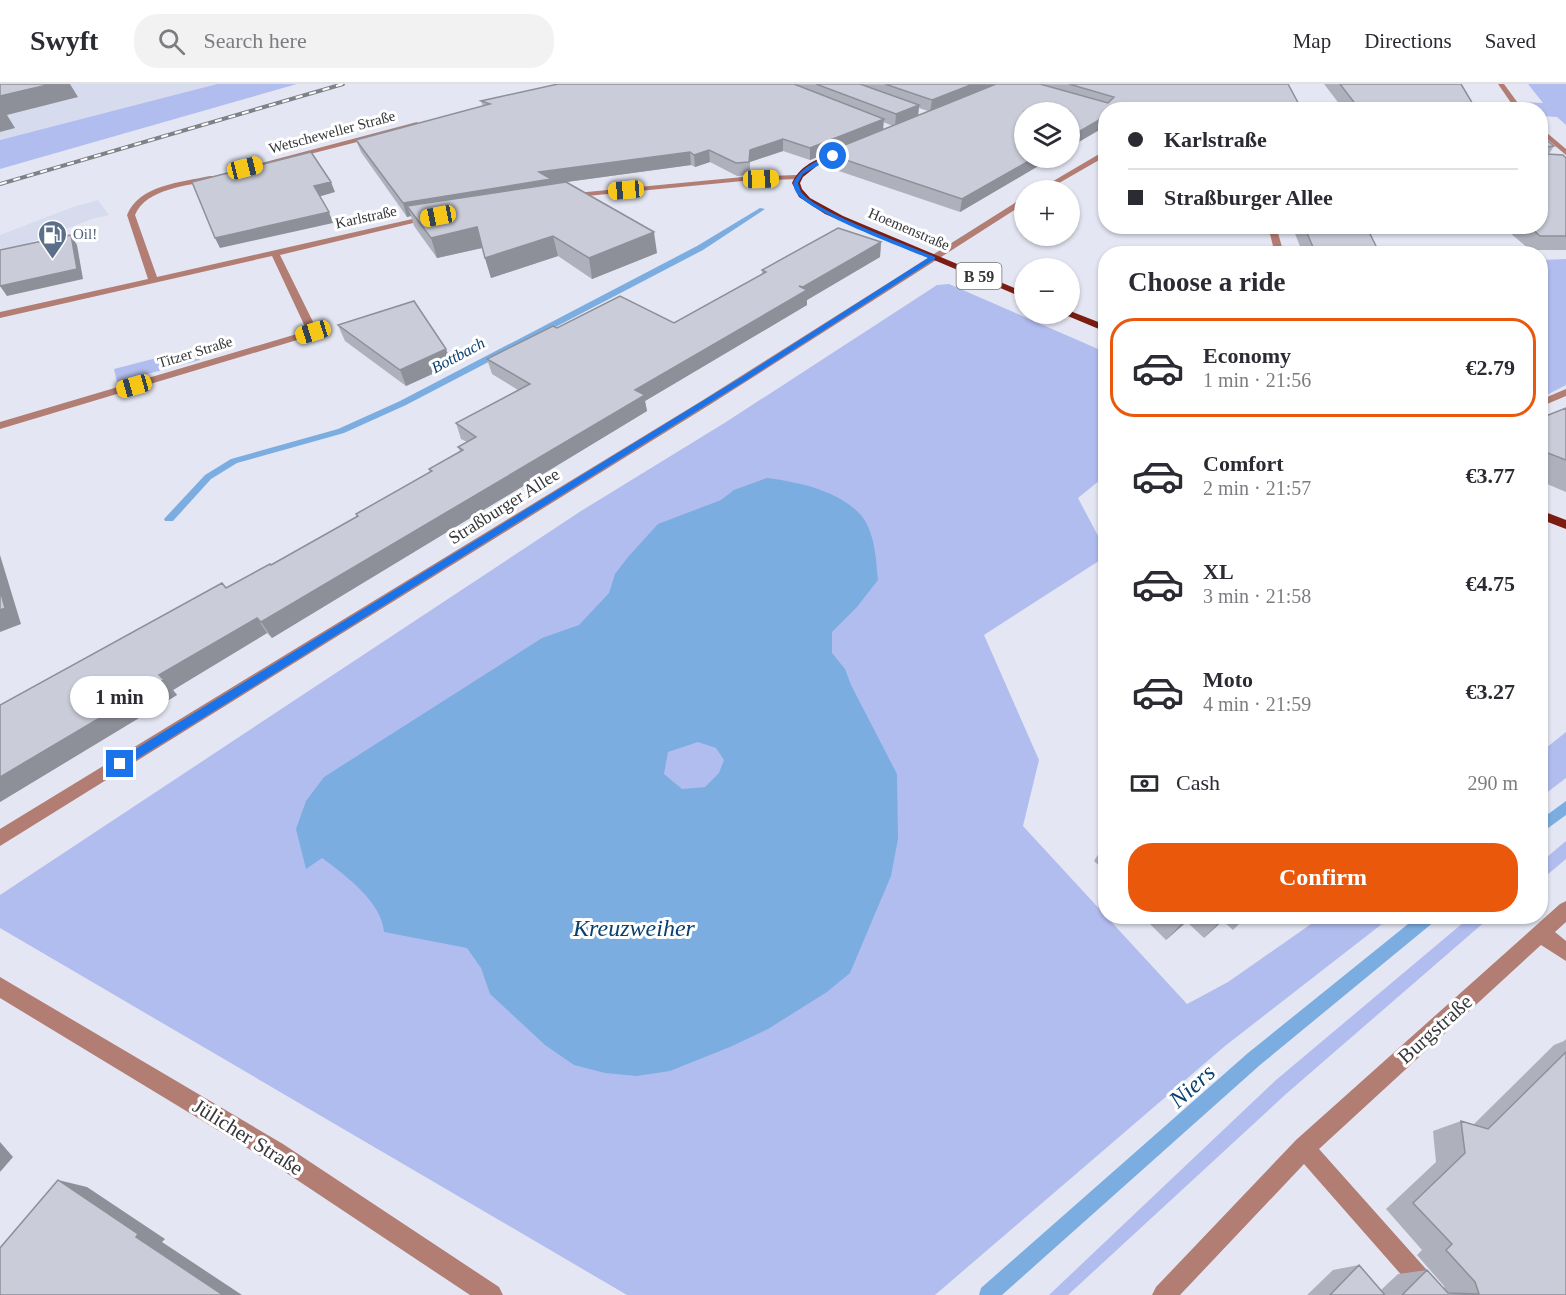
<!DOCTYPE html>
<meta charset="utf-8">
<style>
:root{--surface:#fff;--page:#f2f2f3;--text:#2b2b33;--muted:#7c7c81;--line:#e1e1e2;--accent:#ea580c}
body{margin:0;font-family:Georgia,serif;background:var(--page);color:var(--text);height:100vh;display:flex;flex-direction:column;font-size:22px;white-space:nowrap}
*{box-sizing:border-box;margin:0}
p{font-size:20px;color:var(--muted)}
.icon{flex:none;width:33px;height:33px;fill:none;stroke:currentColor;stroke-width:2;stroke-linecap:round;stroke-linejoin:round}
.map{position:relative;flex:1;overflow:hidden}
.panel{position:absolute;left:1098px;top:162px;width:450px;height:678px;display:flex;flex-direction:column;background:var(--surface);border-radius:24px;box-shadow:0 2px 4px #0004}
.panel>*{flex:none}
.hud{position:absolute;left:1098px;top:18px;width:450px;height:132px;border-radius:24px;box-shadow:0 2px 4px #0004;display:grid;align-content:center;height:132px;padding:0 30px;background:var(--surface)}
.fabs{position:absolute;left:1014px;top:18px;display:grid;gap:12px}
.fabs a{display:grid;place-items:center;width:66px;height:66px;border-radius:50%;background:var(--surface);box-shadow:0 2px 4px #0004;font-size:30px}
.end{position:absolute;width:27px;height:27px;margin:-14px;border:8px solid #1a73e8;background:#fff;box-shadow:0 0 0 3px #fff}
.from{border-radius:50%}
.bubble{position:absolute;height:42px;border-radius:21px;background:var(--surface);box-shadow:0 2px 4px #0004;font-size:20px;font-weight:700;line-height:42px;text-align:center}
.car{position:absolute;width:18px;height:36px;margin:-18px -9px;border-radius:8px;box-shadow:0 0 4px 2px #0007;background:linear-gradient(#f5c518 24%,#345 0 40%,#f5c518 0 76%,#345 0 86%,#f5c518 0)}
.hud b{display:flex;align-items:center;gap:21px;height:57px;font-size:22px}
.hud b+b{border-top:2px solid var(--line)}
.hud i{width:15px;height:15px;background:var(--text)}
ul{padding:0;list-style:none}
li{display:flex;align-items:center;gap:18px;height:99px;margin:0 12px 9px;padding:0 18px;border:3px solid transparent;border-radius:24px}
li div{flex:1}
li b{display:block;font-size:22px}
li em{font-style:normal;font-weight:700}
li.selected{border-color:var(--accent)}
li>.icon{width:54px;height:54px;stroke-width:1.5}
h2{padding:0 30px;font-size:27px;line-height:72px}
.pay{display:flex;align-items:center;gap:15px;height:66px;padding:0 30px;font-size:22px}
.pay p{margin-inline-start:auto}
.action{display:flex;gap:12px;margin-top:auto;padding:12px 30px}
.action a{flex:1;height:69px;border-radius:24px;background:var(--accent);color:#fff;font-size:24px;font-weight:700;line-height:69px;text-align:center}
header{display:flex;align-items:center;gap:36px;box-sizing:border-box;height:84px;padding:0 30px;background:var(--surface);border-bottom:2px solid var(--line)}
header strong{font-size:28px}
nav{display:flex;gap:33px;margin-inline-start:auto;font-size:21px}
.search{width:420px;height:54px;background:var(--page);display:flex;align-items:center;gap:15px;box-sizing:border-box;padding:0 21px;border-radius:24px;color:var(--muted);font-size:22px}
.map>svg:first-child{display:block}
.built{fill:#d6dbed}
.green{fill:#b2bdef}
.water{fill:#7cade1;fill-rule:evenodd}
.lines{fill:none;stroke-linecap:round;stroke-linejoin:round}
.stream{fill:#7cade1;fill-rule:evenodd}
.minor{fill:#b27d73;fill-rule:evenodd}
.major{fill:#7b1e11;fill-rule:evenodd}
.rail-casing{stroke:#7f8188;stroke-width:4}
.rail{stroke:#fff;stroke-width:2;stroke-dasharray:7;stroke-linecap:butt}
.wall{fill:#aeb0bb;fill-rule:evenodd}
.shaded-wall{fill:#8d9098}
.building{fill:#cacdd9;stroke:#8d9098;stroke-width:1.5}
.route{fill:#1a73e8}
.labels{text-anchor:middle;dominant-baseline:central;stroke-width:6;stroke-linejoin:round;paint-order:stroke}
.far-street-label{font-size:15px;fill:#36373b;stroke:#fff}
.far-service-label{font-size:15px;fill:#4e5e75;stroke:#fff;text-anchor:start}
.shield{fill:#fff;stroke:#727376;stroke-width:1.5}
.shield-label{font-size:16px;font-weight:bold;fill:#36373b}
.far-water-label{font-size:16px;font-style:italic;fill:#09406f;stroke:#fff}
.street-label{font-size:18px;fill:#36373b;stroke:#fff}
.near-street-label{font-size:21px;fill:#36373b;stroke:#fff}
.near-water-label{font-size:24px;font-style:italic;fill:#09406f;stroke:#fff}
</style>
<header>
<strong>Swyft</strong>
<div class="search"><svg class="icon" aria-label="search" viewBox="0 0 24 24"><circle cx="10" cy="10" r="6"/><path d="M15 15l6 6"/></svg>Search here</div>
<nav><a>Map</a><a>Directions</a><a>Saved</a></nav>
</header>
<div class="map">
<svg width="1566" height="1211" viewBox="0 0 1566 1211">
<rect width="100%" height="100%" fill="#e4e7f3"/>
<path class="built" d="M 0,0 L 217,0 L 0,56 Z
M 98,116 L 109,131 L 92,135 L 0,170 L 0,151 L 73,123 Z"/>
<path class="green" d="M 217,0 L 297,0 L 0,85 L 0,56 Z
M 1528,0 L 1566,0 L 1566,41 L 1557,33 L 1541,32 L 1540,26 L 1531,25 L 1525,18 L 1543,19 Z
M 1566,175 L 1566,301 L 1541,314 L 1541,176 Z
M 949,200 L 1105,268 L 1105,392 L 1078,414 L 1105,465 L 1105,473 L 984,551 L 1039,676 L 1023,742 L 1187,920 L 1228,898 L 1321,833 L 1391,833 L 1225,962 L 935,1211 L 627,1211 L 0,844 L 0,811 L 581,427 L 726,338 L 937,201 Z
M 195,264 L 200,276 L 117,298 L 114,285 Z
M 1566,648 L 1566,694 L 1541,713 L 1541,668 Z
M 1566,757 L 1566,775 L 1541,796 L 1541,778 Z
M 1470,833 L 1486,833 L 1488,835 L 1286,1010 L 1068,1211 L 1049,1211 L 1276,996 Z"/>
<path class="water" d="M 767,394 C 798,398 837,406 860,430 C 875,447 876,475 878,496 L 857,523 L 832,548 L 832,569 L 845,585 L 851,601 L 897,690 L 898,755 L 891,792 L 850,889 L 827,908 L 768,945 L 730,963 L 670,987 L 637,992 L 605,989 L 574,981 L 545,961 L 490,910 L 481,884 L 467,864 L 384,848 C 382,818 345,791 322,774 L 306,785 L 296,745 L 306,717 L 324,693 L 542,554 L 579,541 L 609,509 L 615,490 L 628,473 L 658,440 L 721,416 L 734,406 ZM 698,658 L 716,664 L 724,676 L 719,689 L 705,703 L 682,705 L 664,690 L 668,668 Z"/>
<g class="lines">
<path class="stream" d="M 760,124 L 765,125 L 703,166 L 406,321 L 344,349 L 237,379 L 211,395 L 173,437 L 165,437 L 164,435 L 205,391 L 231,375 L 338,345 L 400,317 L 697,162 Z
M 1566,717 L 1566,731 L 1540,750 L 1540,736 Z
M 1418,832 L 1437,832 L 1435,837 L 1260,981 L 1002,1211 L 979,1211 L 981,1204 L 1248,969 Z"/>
<path class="minor" d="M 1498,0 L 1504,0 L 1523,26 L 1516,26 Z
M 417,38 L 420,42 L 239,88 L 235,86 Z
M 1540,43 L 1566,65 L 1566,71 L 1540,49 Z
M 1106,66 L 1106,72 L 1047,106 L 1038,106 Z
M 797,91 L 800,91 L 800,95 L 743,97 L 566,114 L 562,112 L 566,110 L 743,93 Z
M 210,92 L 213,92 L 213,96 C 188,102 146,104 135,131 L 157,193 L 430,131 L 434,134 L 280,171 L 318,248 L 317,250 L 0,345 L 0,338 L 307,247 L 272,172 L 0,234 L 0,228 L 148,195 L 127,131 C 139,101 182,98 210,92 Z
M 1021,115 L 1024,115 L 1024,120 L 711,320 L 0,762 L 0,745 L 703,316 Z
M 1268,142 L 1276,142 L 1284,170 L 1275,170 Z
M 1566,305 L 1566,312 L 1540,323 L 1540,316 Z
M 1566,817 L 1566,838 L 1555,848 L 1566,857 L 1566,877 L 1541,861 L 1319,1065 L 1442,1203 L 1446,1211 L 1419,1211 L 1304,1080 L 1180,1211 L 1152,1211 L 1156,1203 L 1296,1056 L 1560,820 Z
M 0,893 L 283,1060 L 499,1203 L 503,1211 L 470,1211 L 267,1076 L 0,914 Z"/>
<path class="major" d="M 840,66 L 847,68 L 818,81 L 803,93 L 800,99 L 802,105 L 810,114 L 843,132 L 1024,208 L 1024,214 L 825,130 L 799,113 L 792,99 C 801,79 821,74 840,66 Z
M 1070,227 L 1106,241 L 1106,248 L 1063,230 L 1070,230 Z
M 1540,426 L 1566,436 L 1566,445 L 1540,435 Z"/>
<defs>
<path id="rail" d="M 0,100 L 343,0"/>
</defs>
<use href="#rail" class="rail-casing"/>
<use href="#rail" class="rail"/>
</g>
<path class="wall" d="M 558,0 L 1288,0 L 1106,26 L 1106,42 L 960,128 L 824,82 L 825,70 L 810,76 L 783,67 L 750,78 L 750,91 L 737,92 L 710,78 L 695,83 L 691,81 L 566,98 L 657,169 L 592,195 L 558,172 L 491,194 L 482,164 L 437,174 L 414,142 L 411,132 L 407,133 L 361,68 L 356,56 L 483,22 L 481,17 ZM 919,24 L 928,27 L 918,31 ZM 883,38 L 893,42 L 883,46 Z
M 1324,0 L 1461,0 L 1474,22 L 1513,26 L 1344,26 Z
M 1540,51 L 1554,62 L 1549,70 L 1566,74 L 1566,166 L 1530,166 L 1502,142 L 1540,142 Z
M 1292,142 L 1366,142 L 1380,170 L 1303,170 Z
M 881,158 L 880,173 L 807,216 L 807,221 L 645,317 L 647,327 L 272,554 L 267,549 L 173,606 L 177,611 L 0,718 L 0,621 L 271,481 L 357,433 L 356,430 L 430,389 L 429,385 L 460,367 L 458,363 L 467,358 L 461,355 L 456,339 L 518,306 L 492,290 L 487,275 L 557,244 L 674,239 L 762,190 L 762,186 Z
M 338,241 L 446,265 L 452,281 L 406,302 L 345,257 Z
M 1566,324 L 1566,408 L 1540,397 L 1540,339 Z
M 1106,758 L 1106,788 L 1094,777 Z
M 1142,832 L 1247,832 L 1233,846 L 1223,837 L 1204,854 L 1187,838 L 1166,856 Z
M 1566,955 L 1566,1211 L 1307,1211 L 1333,1186 L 1359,1181 L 1381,1206 L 1398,1190 L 1427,1186 L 1445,1207 L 1444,1202 L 1417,1171 L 1422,1166 L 1386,1125 L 1436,1078 L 1433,1047 L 1461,1037 L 1473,1041 L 1554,961 L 1564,957 Z"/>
<path class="shaded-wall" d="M 51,0 L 70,0 L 78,13 L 7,31 L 15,44 L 0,48 L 0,12 Z
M 973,0 L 1000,0 L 930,28 L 932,16 Z
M 919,21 L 918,33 L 895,42 L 896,30 Z
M 1106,32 L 1106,42 L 1070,63 L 1070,53 Z
M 884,35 L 883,47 L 825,69 L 825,70 L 810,76 L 810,64 Z
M 783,55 L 783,67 L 750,78 L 750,91 L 750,66 Z
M 709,66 L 710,78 L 695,83 L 694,71 Z
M 690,68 L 691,81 L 552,100 L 407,122 L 411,132 L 407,133 L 403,119 L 539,88 Z
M 1034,74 L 1052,74 L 960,128 L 962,115 Z
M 331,98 L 335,108 L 318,113 L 314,102 Z
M 329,128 L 333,139 L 220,164 L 215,154 Z
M 477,143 L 482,164 L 437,174 L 431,154 Z
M 654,148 L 657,169 L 592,195 L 589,174 Z
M 71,151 L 77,161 L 83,195 L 7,212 L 0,202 Z
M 553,152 L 558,172 L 491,194 L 485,174 Z
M 881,158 L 880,173 L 807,216 L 807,221 L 645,317 L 647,327 L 272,554 L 261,538 L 635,306 L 803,203 Z
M 446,265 L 452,281 L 406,302 L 400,286 Z
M 0,471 L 21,540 L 0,548 Z
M 257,534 L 267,549 L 173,606 L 177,611 L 0,718 L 0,693 L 159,591 Z
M 1189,832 L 1192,832 L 1166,856 L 1182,839 Z
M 1226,832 L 1227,832 L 1204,854 L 1221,836 Z
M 0,1058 L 13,1073 L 0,1088 Z
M 58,1096 L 87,1103 L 165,1155 L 162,1158 L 242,1211 L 223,1211 L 136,1153 Z"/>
<path class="building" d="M 0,0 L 51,0 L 0,12 Z
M 558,0 L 794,0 L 884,35 L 810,64 L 783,55 L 750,66 L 749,78 L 736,79 L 709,66 L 694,71 L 690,68 L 539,88 L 551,95 L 403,119 L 356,56 L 490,20 L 481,17 Z
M 816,0 L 860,0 L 919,21 L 896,30 Z
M 885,0 L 973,0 L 932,16 Z
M 996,0 L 1040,0 L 1108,19 L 1114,13 L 1069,0 L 1288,0 L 1302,26 L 1106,26 L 1106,32 L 1070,53 L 1070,28 L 1024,28 L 1024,74 L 1034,74 L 962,115 L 825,69 Z
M 1340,0 L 1461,0 L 1474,22 L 1511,24 L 1513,26 L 1360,26 Z
M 1540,51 L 1554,62 L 1547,63 L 1547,70 L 1563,71 L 1566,74 L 1566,152 L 1540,152 L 1529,142 L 1540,142 Z
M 311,68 L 331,98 L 314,102 L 329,128 L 215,154 L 192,98 Z
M 566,98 L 654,148 L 589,174 L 553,152 L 485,174 L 477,143 L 431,154 L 407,122 Z
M 1304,142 L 1366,142 L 1380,170 L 1316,170 Z
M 838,144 L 881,158 L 803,203 L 799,202 L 807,206 L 635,306 L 645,311 L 261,538 L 257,534 L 159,591 L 164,596 L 0,693 L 0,621 L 222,499 L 226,504 L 270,480 L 271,481 L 358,432 L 356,430 L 432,387 L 429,385 L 463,366 L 458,363 L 476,353 L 456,339 L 530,300 L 487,275 L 553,242 L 557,244 L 620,212 L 674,239 L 766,188 L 762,186 Z
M 71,151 L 77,185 L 0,202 L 0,166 Z
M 414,217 L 446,265 L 400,286 L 338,241 Z
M 1566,324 L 1566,376 L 1540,366 L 1540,339 L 1546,332 Z
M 0,506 L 5,524 L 0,526 Z
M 1175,832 L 1189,832 L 1182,839 Z
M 1217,832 L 1226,832 L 1221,836 Z
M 1566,968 L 1566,1211 L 1402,1211 L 1427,1186 L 1448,1209 L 1479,1210 L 1475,1198 L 1446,1166 L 1452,1160 L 1413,1119 L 1465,1069 L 1461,1037 L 1488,1045 Z
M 58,1096 L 138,1150 L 136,1153 L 223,1211 L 0,1211 L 0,1164 Z
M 1359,1181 L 1385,1211 L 1330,1211 Z"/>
<path class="route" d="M 831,71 L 835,72 L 803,90 L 798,99 C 798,100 801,107 801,108 C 816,128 908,161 935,173 L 935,175 L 745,297 L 124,683 L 116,683 L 116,677 L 740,294 L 928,174 C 902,163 809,129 796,108 C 794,105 794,102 793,99 C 802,83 814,78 831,71 Z"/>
<defs>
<symbol id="fuel-pin" viewBox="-11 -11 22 30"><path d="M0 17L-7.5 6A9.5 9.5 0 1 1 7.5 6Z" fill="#5c6f8a" stroke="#fff"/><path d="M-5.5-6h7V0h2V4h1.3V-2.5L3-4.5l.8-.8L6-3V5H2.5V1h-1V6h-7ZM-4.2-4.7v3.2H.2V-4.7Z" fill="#fff"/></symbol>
</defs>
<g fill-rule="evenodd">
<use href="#fuel-pin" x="36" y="134" width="33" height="45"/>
</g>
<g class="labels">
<g class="far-street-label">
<text transform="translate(332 48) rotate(-15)">Wetscheweller Straße</text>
<text transform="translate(366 133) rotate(-12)">Karlstraße</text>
<text transform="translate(909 145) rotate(23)">Hoemenstraße</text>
<text transform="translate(195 268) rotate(-17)">Titzer Straße</text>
</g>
<g class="far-service-label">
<text x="73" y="150">Oil!</text>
</g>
<rect class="shield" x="956.5" y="179" width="45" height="26" rx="4.5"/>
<g class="shield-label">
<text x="979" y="192">B 59</text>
</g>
<g class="far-water-label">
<text transform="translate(458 271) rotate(-28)">Bottbach</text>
</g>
<g class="street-label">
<text transform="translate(504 422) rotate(-32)">Straßburger Allee</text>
</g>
<g class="near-street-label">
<text transform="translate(1435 945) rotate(-42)">Burgstraße</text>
<text transform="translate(248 1053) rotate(32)">Jülicher Straße</text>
</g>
<g class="near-water-label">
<text x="634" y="844">Kreuzweiher</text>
<text transform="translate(1192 1002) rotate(-42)">Niers</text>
</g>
</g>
</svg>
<div class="fabs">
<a><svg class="icon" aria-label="layers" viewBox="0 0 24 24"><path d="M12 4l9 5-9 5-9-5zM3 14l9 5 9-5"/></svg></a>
<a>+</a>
<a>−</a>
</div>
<i class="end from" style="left:833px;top:72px"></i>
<i class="end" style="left:120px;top:680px"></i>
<div class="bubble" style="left:70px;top:592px;width:99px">1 min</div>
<i class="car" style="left:245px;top:84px;rotate:76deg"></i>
<i class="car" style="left:761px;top:95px;rotate:88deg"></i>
<i class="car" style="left:626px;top:106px;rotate:265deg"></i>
<i class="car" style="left:438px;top:132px;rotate:259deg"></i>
<i class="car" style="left:313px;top:248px;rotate:253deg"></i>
<i class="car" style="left:134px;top:302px;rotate:254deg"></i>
<div class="hud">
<b><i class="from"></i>Karlstraße</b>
<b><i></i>Straßburger Allee</b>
</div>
<section class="panel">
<h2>Choose a ride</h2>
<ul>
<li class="selected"><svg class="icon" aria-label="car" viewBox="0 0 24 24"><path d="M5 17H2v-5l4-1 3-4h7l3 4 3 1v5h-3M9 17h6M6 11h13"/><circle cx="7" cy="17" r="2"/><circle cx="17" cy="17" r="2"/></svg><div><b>Economy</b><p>1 min · 21:56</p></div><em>€2.79</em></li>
<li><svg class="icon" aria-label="car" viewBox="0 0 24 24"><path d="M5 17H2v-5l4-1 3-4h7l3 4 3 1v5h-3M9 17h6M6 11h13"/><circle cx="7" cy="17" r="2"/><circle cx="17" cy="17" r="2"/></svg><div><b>Comfort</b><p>2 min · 21:57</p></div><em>€3.77</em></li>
<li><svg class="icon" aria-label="car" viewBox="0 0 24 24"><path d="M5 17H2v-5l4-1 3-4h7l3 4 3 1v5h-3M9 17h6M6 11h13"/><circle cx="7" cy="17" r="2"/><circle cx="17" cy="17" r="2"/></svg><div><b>XL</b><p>3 min · 21:58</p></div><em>€4.75</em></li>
<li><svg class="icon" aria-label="car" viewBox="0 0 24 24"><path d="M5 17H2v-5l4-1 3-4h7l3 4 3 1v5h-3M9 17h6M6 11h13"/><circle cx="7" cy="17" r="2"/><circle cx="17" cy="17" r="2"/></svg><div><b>Moto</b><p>4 min · 21:59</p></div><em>€3.27</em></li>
</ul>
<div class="pay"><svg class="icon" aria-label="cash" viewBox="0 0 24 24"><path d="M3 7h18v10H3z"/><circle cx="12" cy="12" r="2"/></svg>Cash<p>290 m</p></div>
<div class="action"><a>Confirm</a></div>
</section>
</div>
